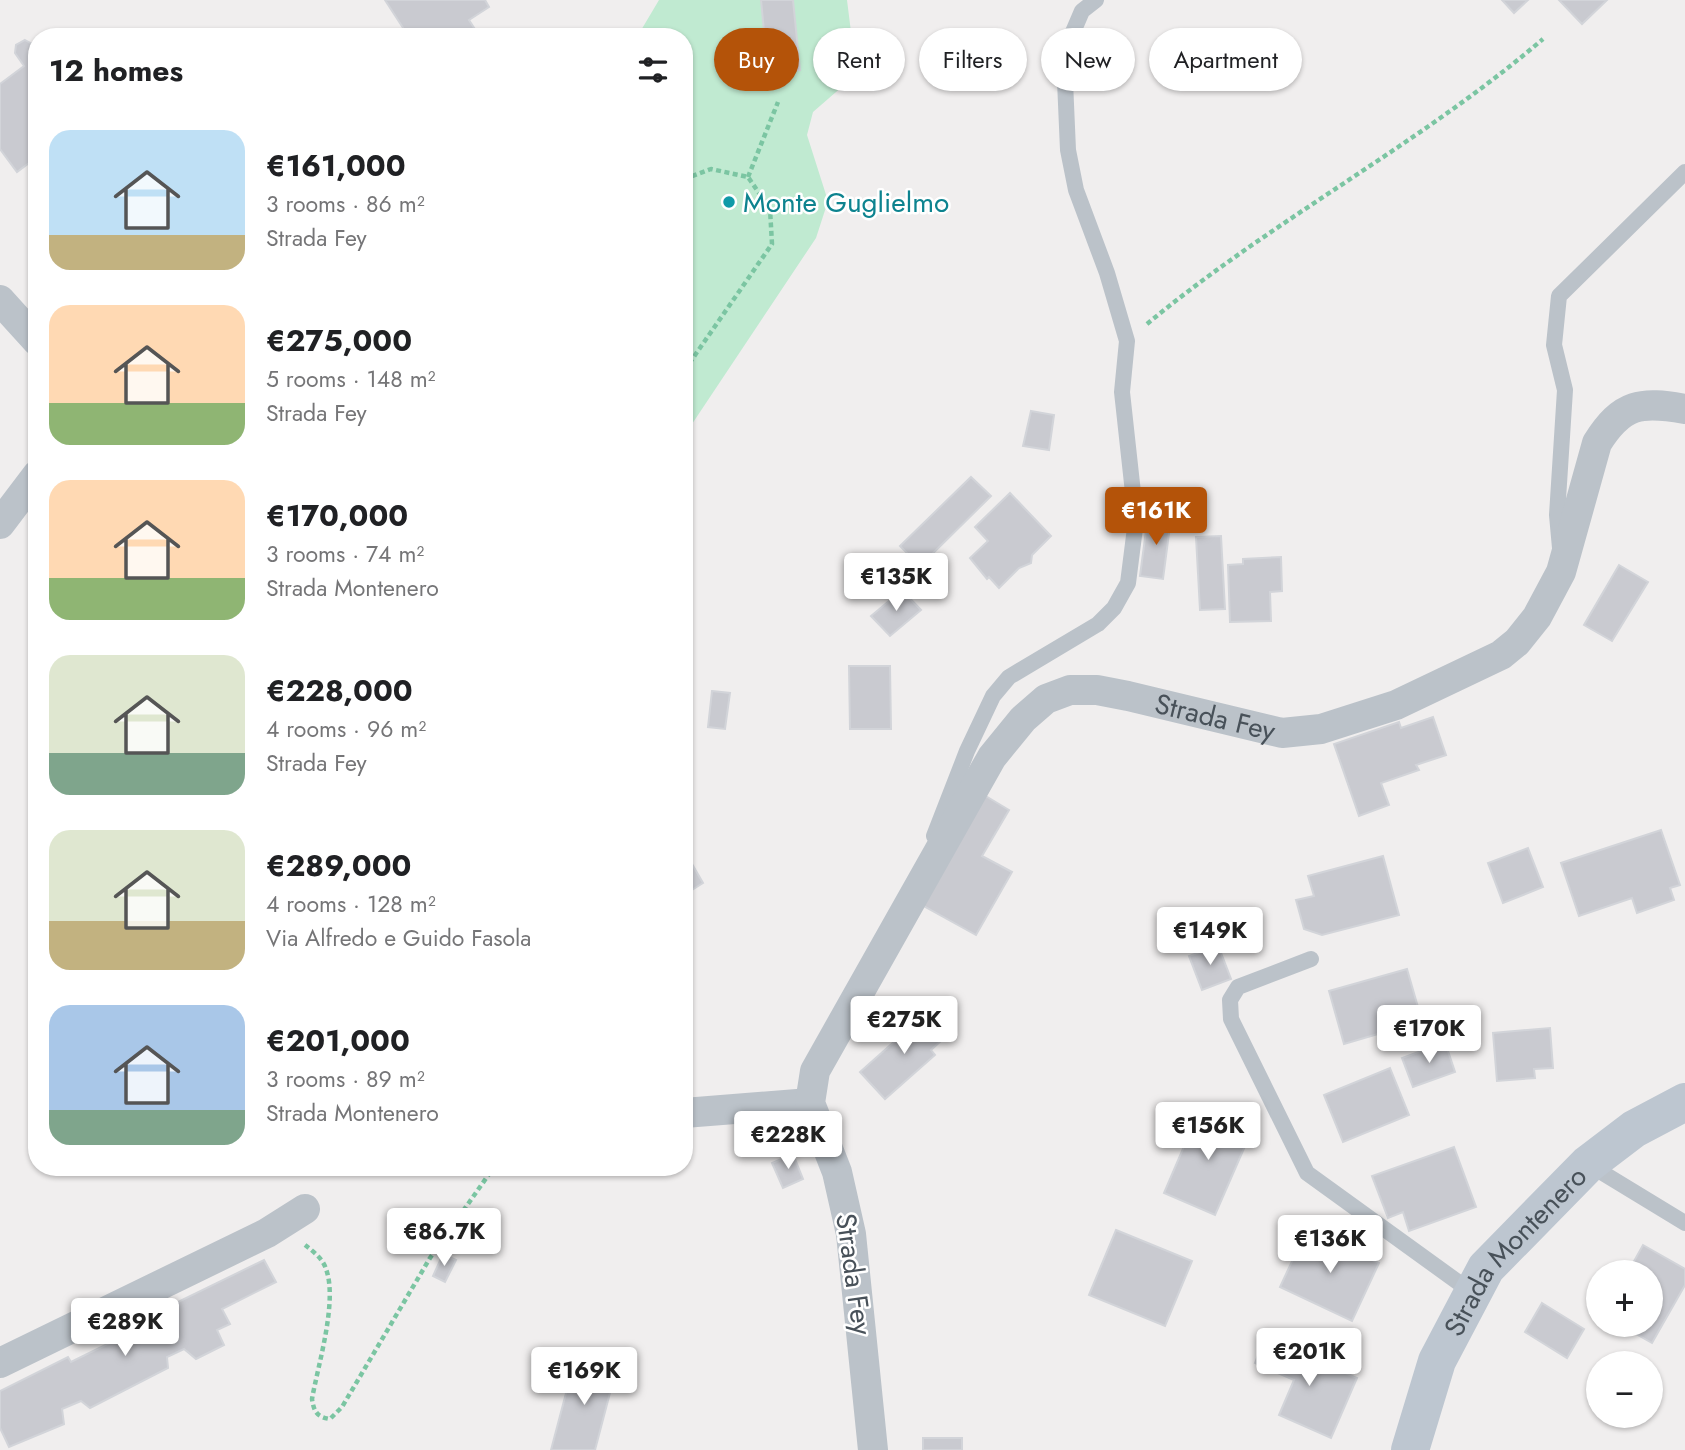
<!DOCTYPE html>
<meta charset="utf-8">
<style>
body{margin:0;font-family:Jost,sans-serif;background:#f6f6f6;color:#202124;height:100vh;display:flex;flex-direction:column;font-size:26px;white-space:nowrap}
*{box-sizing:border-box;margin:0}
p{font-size:23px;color:#757577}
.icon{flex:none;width:38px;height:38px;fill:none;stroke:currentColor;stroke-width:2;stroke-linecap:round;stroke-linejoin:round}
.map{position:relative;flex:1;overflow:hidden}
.side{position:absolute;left:28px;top:28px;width:665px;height:1148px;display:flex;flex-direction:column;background:#fff;border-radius:28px;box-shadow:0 2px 5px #0004}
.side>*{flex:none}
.banner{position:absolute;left:714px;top:28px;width:665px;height:63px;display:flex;gap:14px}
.tools{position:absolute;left:1586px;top:1260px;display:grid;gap:14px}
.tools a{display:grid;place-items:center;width:77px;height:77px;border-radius:50%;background:#fff;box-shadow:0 2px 5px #0004;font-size:35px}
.price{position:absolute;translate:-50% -60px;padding:0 16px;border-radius:7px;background:#fff;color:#222;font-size:23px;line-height:46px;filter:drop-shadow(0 2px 4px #0008)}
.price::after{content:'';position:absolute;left:50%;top:42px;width:21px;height:16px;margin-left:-10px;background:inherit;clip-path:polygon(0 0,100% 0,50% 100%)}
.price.on{background:#b45309;color:#fff}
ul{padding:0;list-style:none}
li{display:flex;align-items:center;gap:21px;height:175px;padding:0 21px}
li span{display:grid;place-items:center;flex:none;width:196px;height:140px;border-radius:21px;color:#555}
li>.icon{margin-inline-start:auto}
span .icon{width:84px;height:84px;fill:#fffc;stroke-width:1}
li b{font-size:30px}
h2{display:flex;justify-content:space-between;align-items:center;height:84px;padding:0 21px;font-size:30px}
.chip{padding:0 24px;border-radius:32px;background:#fff;box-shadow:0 2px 5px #0004;font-size:24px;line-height:63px}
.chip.on{background:#b45309;color:#fff}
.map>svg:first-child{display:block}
.green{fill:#c0ead1}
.building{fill:#c9cad0;stroke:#d2d4d9;stroke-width:2}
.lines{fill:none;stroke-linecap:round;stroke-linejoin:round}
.path{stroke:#7bc5a2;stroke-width:4.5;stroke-dasharray:5 3.5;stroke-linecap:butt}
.lane{stroke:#bbc2c9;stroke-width:16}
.street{stroke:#bbc2c9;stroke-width:30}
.secondary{stroke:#bdc6d0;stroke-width:38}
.culture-dot{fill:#0f9aa8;stroke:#fff;stroke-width:2.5}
.labels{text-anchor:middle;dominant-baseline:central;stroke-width:5;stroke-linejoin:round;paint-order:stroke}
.culture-label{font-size:28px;fill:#0d838f;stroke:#fff;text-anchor:start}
.street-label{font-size:28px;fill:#485159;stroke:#fff}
</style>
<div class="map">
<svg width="1685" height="1450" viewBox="0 0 1685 1450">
<rect width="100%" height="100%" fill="#f0eeee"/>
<!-- green -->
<path class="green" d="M659,0H847L852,40L851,79L813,112L807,135L828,201L816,238L684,436V37H637Z"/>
<!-- building -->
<g class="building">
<path d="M385,0H485L489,7L469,20L480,37H409Z"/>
<path d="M761,0H793L800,70L768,73Z"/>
<path d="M1502,0H1528L1514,13Z"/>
<path d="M1559,0H1607L1582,24Z"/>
<path d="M25,40L34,45L37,54V157L17,172L0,149V84L24,66L15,53L16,45Z"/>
<path d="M1031,411L1054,415L1049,450L1023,446Z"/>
<path d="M971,477L991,496L920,566L900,546Z"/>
<path d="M1010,493L1051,536L1032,555L1031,563L1019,568L999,588L989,577L987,579L970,558L988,541L975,527Z"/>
<path d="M1148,515L1171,518L1163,579L1140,576Z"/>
<path d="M1221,536L1225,609L1200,610L1196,537Z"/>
<path d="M1281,557L1282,591L1270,592L1271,621L1230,622L1228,565L1243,564V559Z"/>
<path d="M1619,565L1648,582L1612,641L1584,625Z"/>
<path d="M902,590L921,610L890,636L871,616Z"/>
<path d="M849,666H890L891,729H850Z"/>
<path d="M712,691L730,693L725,729L708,727Z"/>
<path d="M1433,717L1446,755L1416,765L1419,770L1381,783L1389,805L1359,816L1334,744L1399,722L1401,728Z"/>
<path d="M684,770L691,783L684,806Z"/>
<path d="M984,795L1009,810L982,856L1012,872L976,935L922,905Z"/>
<path d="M1661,830L1680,885L1670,888L1674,900L1637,913L1632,898L1579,916L1561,863Z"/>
<path d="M1528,848L1543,887L1503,903L1488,863Z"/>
<path d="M684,850L703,883L684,895Z"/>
<path d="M1383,856L1399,915L1322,935L1304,929L1296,900L1314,896L1308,876Z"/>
<path d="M1218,945L1231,979L1202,990L1189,956Z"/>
<path d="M1407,969L1422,1021L1344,1044L1329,991Z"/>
<path d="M923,1016L933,1017L944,1030L943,1039L931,1050L935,1055L885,1099L860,1072Z"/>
<path d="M1550,1028L1553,1068L1534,1069L1535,1078L1497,1081L1493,1033Z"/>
<path d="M1445,1042L1455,1072L1413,1087L1402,1058Z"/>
<path d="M1390,1068L1409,1115L1343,1142L1324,1095Z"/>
<path d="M1200,1109L1252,1130L1215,1215L1164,1193Z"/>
<path d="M1454,1147L1476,1207L1409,1231L1403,1212L1388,1218L1372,1176Z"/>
<path d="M793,1154L803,1179L783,1188L772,1163Z"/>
<path d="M1307,1229L1379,1263L1352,1321L1280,1287Z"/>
<path d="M1116,1230L1192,1261L1165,1326L1089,1295Z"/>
<path d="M1643,1245L1685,1269V1285L1652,1343L1620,1325H1650V1272H1628Z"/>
<path d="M443,1254L456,1260L445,1282L433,1276Z"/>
<path d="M264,1260L276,1282L222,1309L230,1324L217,1330L224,1345L196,1359L184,1349L167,1357L168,1368L90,1408L81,1401L62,1409L64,1424L9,1447L0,1428V1391L68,1357L71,1362L140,1328L137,1322Z"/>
<path d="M1542,1303L1584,1329L1567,1358L1525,1332Z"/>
<path d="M1265,1338L1357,1378L1331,1438L1279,1415L1294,1380L1255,1363Z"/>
<path d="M575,1359L616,1370L595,1450H551Z"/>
<rect x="923" y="1438" width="39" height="12"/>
</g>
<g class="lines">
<!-- path -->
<g class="path">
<path d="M748,177L778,102"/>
<path d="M684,179L711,169L748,177L770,209L772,244L684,371"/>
<path d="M1147,324C1272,220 1419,145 1543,39"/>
<path d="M305,1245C313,1251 323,1259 326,1269C338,1301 318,1365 312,1399C314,1412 317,1417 330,1419L342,1407L430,1258L494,1167"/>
</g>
<!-- lane -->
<g class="lane">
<path d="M1560,548L1557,515L1565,390L1554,345L1559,296L1685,172"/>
<path d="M934,836L967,751L993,696L1009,677L1098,624L1114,608L1128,583L1136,520L1122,392L1127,341L1107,273L1076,190L1068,150L1065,81L1070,39L1082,11L1096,0"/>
<path d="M1311,959L1238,987L1230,1000L1231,1019L1307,1173L1473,1293"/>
<path d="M1588,1164L1685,1223"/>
</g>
<!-- street -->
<g class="street">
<path d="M0,300L37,341"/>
<path d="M0,524L37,475"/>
<path d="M684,1113L810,1103"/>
<path d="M0,1363L267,1233L305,1209"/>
<path id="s1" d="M873,1450L851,1234L837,1172L810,1103L815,1071L992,757L1023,719L1046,699L1070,690H1097L1128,696L1282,733L1321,729L1396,705L1501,655L1517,642L1537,617L1561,572L1597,443C1622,403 1641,401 1685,409"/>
</g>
<!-- secondary -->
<path class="secondary" id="s2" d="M1410,1450L1437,1361L1486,1268L1588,1164L1634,1129L1685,1102"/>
</g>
<!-- markers -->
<circle class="culture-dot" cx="729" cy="202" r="7"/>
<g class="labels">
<!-- culture labels -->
<g class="culture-label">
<text x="743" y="202">Monte Guglielmo</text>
</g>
<!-- street labels -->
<g class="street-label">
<text stroke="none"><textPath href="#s1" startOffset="1001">Strada Fey</textPath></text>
<text stroke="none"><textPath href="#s2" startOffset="229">Strada Montenero</textPath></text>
<text transform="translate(854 1274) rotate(82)">Strada Fey</text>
</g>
</g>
</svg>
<div class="tools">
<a>+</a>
<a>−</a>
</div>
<b class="price on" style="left:1156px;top:547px">€161K</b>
<b class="price" style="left:896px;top:613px">€135K</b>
<b class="price" style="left:1210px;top:967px">€149K</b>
<b class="price" style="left:904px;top:1056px">€275K</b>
<b class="price" style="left:1429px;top:1065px">€170K</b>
<b class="price" style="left:1208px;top:1162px">€156K</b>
<b class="price" style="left:788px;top:1171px">€228K</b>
<b class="price" style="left:444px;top:1268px">€86.7K</b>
<b class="price" style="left:1330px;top:1275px">€136K</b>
<b class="price" style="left:125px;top:1358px">€289K</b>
<b class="price" style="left:1309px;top:1388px">€201K</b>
<b class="price" style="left:584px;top:1407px">€169K</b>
<div class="banner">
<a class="chip on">Buy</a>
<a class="chip">Rent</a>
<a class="chip">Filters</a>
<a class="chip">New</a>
<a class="chip">Apartment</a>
</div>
<section class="side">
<h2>12 homes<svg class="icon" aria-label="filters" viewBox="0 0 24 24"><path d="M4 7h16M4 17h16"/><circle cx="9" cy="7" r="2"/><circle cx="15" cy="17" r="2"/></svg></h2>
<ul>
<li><span style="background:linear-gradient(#bfe0f5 75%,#c2b280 0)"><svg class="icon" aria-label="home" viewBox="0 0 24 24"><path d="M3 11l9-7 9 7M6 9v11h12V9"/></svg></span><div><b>€161,000</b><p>3 rooms · 86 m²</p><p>Strada Fey</p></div></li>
<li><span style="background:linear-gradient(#ffd9b3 70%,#8fb573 0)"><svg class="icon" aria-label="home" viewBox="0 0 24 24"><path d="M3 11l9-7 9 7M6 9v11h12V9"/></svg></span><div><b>€275,000</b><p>5 rooms · 148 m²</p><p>Strada Fey</p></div></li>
<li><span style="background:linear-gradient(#ffd9b3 70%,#8fb573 0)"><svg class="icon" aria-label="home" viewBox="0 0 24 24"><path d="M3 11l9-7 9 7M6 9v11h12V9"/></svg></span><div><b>€170,000</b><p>3 rooms · 74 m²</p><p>Strada Montenero</p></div></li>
<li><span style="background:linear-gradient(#dfe7d0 70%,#7fa58c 0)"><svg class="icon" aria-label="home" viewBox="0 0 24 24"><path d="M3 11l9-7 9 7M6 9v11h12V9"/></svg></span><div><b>€228,000</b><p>4 rooms · 96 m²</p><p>Strada Fey</p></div></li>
<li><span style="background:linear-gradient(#dfe7d0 65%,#c2b280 0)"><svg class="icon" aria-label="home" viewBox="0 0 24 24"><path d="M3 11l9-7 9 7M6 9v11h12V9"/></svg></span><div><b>€289,000</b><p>4 rooms · 128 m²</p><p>Via Alfredo e Guido Fasola</p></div></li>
<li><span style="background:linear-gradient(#a9c7e8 75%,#7fa58c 0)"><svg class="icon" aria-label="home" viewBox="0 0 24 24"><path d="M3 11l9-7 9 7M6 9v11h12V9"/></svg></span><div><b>€201,000</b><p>3 rooms · 89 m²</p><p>Strada Montenero</p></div></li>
</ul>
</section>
</div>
